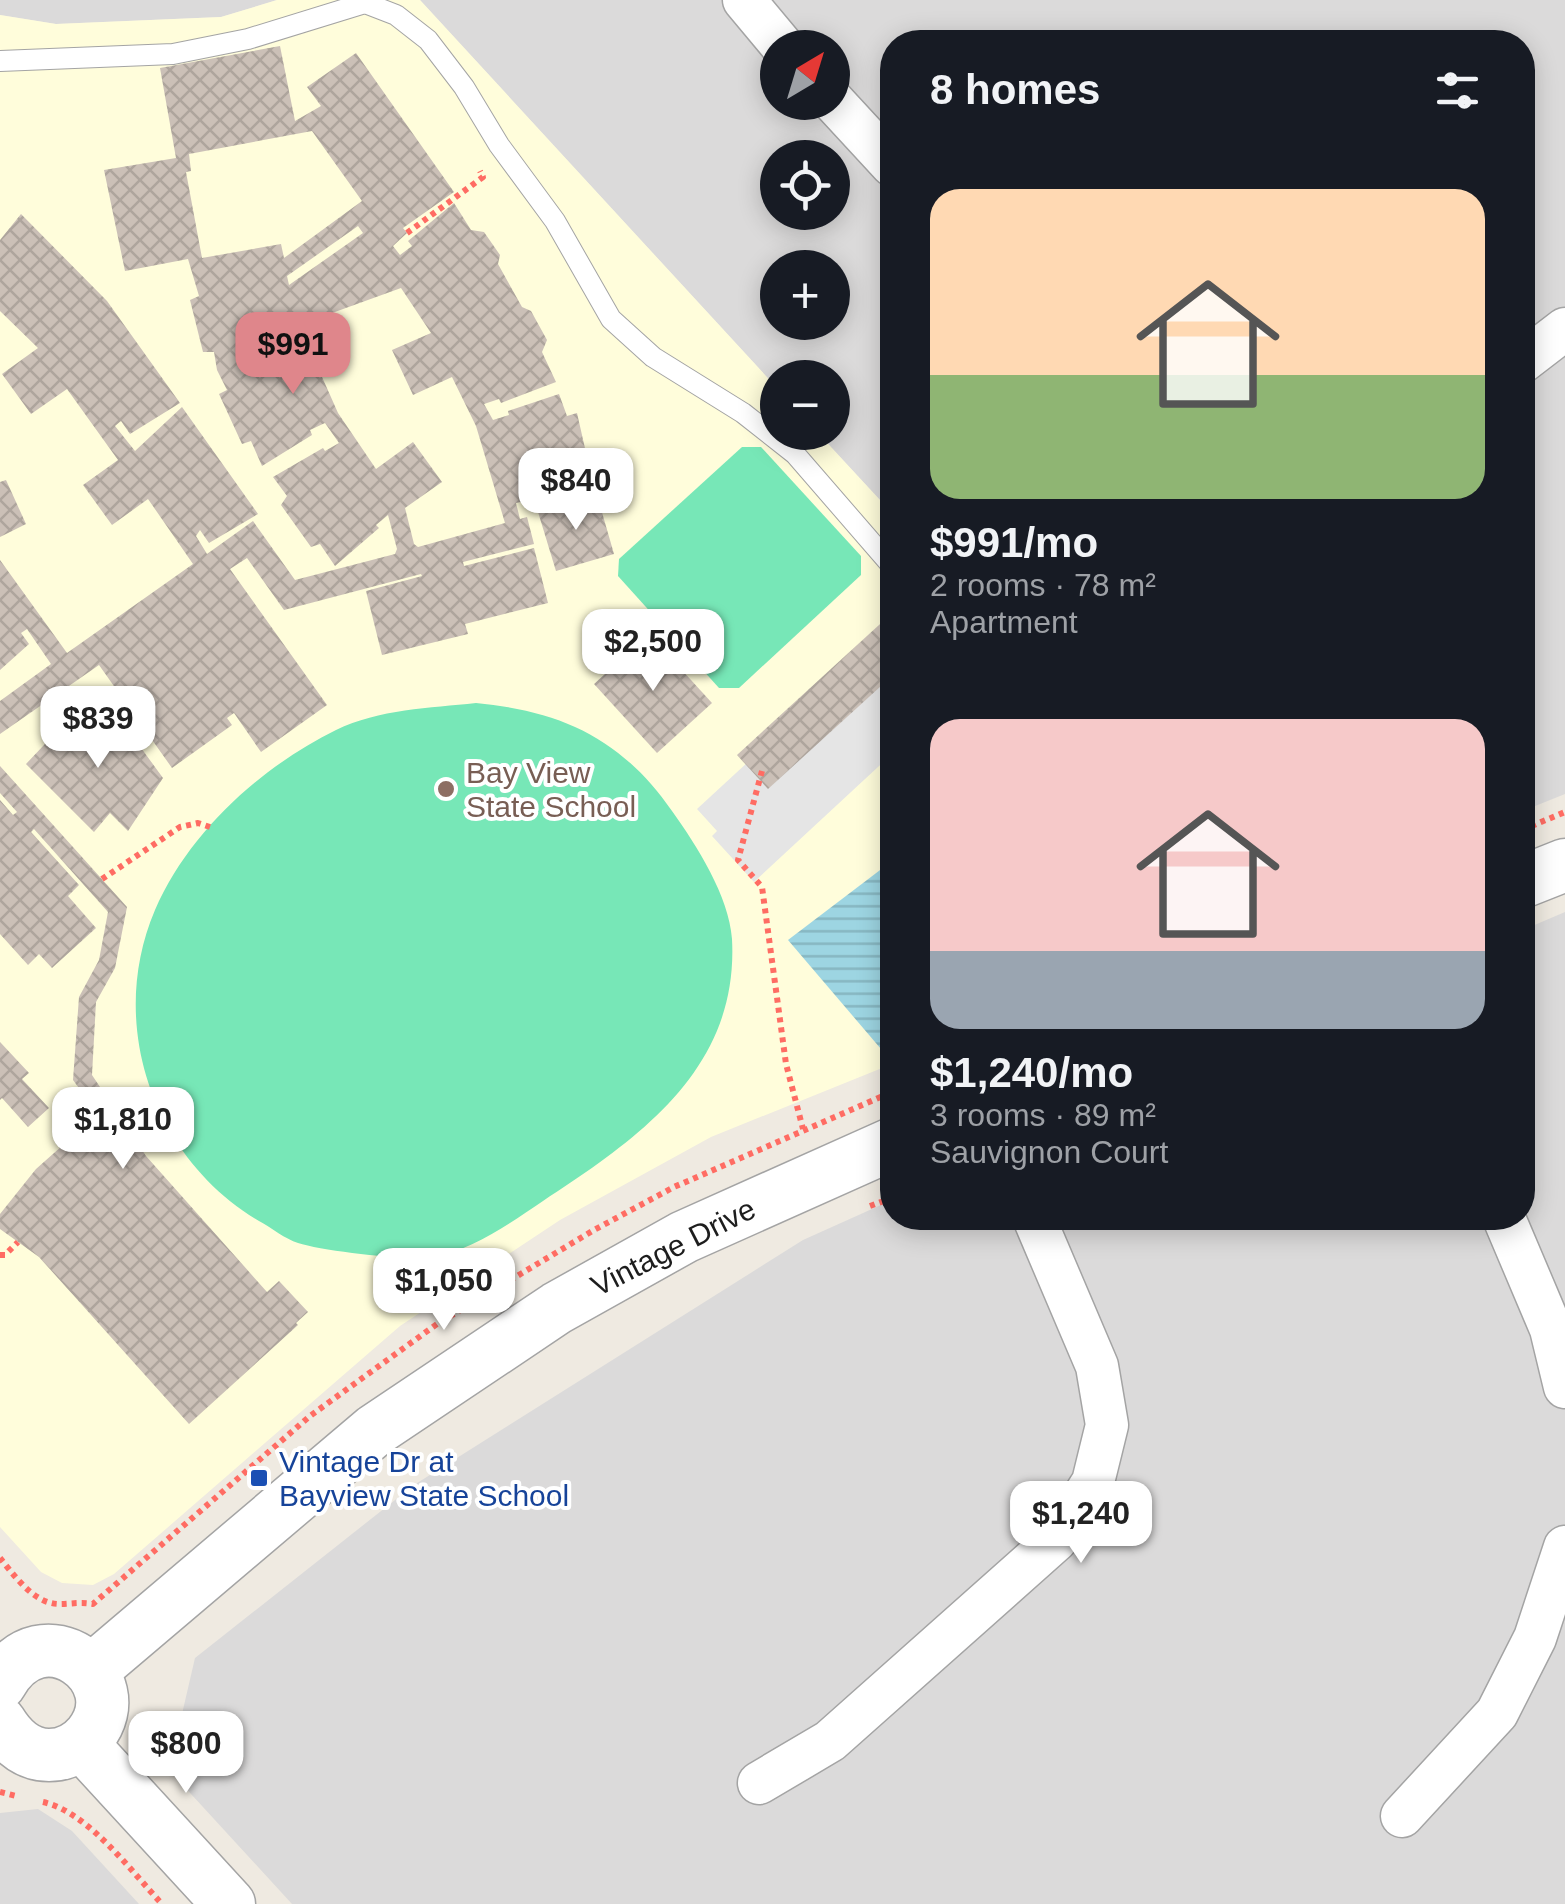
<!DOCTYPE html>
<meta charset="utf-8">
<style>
body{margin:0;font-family:Arial,sans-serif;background:#20242c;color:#f1f3f6;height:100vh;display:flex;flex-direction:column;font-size:38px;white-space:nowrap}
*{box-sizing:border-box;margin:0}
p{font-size:32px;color:#9ea1a6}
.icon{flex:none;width:55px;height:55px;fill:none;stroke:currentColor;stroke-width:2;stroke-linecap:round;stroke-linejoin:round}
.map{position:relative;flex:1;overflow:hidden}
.side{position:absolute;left:880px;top:30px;width:655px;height:1200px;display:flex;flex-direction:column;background:#171b24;border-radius:40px;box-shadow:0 5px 25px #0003}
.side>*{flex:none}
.needle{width:65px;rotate:38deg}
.controls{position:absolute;left:760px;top:30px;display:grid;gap:20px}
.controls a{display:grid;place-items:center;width:90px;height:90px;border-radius:50%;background:#171b24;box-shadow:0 5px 25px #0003;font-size:50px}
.price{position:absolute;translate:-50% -85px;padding:0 22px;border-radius:20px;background:#fff;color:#222;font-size:32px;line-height:65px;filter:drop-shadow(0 2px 5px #0008)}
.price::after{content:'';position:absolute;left:50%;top:60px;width:30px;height:22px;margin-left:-15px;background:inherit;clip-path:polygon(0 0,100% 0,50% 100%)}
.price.current{background:#df868b;color:#111}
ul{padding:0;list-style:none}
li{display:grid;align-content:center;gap:20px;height:530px;padding:0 50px}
li span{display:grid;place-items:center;height:310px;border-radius:30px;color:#555}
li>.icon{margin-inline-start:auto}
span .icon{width:180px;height:180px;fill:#fffc;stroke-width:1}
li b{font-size:42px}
h2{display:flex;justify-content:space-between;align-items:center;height:120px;padding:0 50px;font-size:42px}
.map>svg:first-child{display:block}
.residential{fill:#dbdada;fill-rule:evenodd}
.education{fill:#fffddb}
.pitch{fill:#77e7b7}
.parking{fill:#e5e5e5}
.water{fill:url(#water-rules)}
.building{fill:url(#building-cross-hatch);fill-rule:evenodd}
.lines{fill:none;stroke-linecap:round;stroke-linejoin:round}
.service-casing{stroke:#a4a4a4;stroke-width:22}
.minor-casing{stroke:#a4a4a4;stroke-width:45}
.tertiary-casing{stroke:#a4a4a4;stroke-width:55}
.path{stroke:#ff6c63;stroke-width:6;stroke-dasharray:5 5;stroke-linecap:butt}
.service{stroke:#fff;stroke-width:20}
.minor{stroke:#fff;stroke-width:42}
.tertiary{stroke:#fff;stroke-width:52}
.education-dot{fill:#8d6e63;stroke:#fff;stroke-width:4}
.transit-dot{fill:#1a4fb4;stroke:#fff;stroke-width:4}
.labels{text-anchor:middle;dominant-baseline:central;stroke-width:8;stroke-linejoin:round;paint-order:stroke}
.education-label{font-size:30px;fill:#785e54;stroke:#fff;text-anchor:start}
.street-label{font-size:30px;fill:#1d1d1d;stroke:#fff}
.transit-label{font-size:30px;fill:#164399;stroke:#fff;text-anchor:start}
</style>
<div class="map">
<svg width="1565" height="1904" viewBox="0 0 1565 1904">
<defs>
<pattern id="water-rules" width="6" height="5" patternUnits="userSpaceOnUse" patternTransform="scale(2.5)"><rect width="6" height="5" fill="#9dd5e2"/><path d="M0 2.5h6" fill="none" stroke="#87b6c1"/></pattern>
<pattern id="building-cross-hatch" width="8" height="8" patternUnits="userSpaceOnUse" patternTransform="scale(2.5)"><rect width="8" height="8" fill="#cbc0b7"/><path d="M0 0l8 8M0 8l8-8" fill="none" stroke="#aea59d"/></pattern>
</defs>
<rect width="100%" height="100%" fill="#efeae1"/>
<!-- residential -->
<g class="residential">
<path d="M0,0H277L221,17L56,24L0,15Z"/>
<path d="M420,0H1565V794L1523,811L1522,42H892V513L818,433L832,432V378H778L777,388ZM778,48H832V102H778ZM778,158H832V212H778ZM778,268H832V322H778Z"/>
<path d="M1565,912V1904H292L169,1770L195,1658L414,1485L803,1240L892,1200V1218H1522L1523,930Z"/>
<path d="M38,1809L72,1831L139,1904H0V1813Z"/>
</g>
<!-- education -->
<path class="education" d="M277,0H420L777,388L778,432L818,433L892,513V1064L711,1137L560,1220L400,1326L114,1574L93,1585L62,1583L41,1572L0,1527V15L56,24L221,17Z"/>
<!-- pitch -->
<g class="pitch">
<path d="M742,447H761L861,556V575L739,688H719L618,576L619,559Z"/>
<path d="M476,703C562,711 622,739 672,811C697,846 729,896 732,939C739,1069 639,1138 543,1201C510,1223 472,1251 432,1257C407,1261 323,1251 298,1243C285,1239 272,1228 259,1221C154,1159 106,1025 155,910C189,832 261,767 336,730C379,709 430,708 476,703Z"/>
</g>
<!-- parking -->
<path class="parking" d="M891,630L892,754L754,882L712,836L717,831L697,809Z"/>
<!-- water -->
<path class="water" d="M892,861V1044L881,1049L788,940Z"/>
<!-- building -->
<g class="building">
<path d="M280,46L295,121L321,106L307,87L356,53L454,192L403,228L407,233L393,246L400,255L412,246L408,241L454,203L471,230L484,232L500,255L498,264L522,307L531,311L547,340L542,352L556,382L501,403L499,399L484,404L493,420L509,415L508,411L559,394L567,416L577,413L589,466L583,467L588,494L532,504L531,500L516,503L520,519L527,517L534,544L463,562L464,566L534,548L548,603L465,624L468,634L382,655L366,591L422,576L421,574L284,610L247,558L230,569L327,705L261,752L234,713L227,718L232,725L172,768L99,665L0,734V701L51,664L27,629L21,633L29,644L0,670V560L67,653L193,564L148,499L112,525L83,485L118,460L67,389L31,414L2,374L38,348L0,311V240L21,214L107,301L180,403L130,434L121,421L115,426L135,451L182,407L258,514L209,543L200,530L196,536L207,554L253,521L295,580L395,554L397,549L388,515L376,525L379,528L335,566L320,544L311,547L281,505L287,496L273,477L323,448L325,451L339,443L325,423L310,430L312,435L262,466L251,441L242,444L219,394L227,390L217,370L214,352H203L190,300L199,296L188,259L125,271L104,170L176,158L160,68ZM312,131L362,201L284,258L281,244L202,258L186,172L191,171L189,154ZM358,226L363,233L289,285L287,276ZM401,288L431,333L392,350L413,395L452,377L476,426L505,523L418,547L414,544L405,508L442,482L413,442L376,469L338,413L299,325Z"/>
<path d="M6,480L26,524L0,537V482Z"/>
<path d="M597,495L614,554L556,571L538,512Z"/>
<path d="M891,614L892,676L768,789L737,755Z"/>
<path d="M649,634L712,703L657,753L594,684Z"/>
<path d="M109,704L163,778L128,831L110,813L94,832L26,764L61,727L70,736Z"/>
<path d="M0,766L127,907L115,968L96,1002L92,1075L146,1156L267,1292L279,1281L308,1312L296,1323L298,1325L189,1424L39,1257L0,1229V1214L36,1169L98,1114L73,1080L79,997L99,960L108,912L34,829L31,832L79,885L68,896L96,928L52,968L39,954L28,965L0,934V800L13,815L17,812L0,793Z"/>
<path d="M0,1042L29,1073L22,1079L49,1108L28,1127L2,1098L0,1100Z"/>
</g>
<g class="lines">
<!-- service casing -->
<g class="service-casing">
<path id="service" d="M0,61L173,54L248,39L365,3L396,15L428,40L464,87L499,145L555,221L611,319L653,357L743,413L795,454L892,566"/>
</g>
<!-- minor casing -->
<g class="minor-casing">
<g id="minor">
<path d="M744,0L784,48"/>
<path d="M832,100L892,165"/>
<path d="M1522,362L1565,329"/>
<path d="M1504,1218L1551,1329L1565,1387"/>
<path d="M759,1783L830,1741L1056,1540L1093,1482L1107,1425L1097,1366L1034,1218"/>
<path d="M1402,1816L1497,1713L1535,1638L1565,1547"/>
</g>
</g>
<!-- tertiary casing -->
<g class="tertiary-casing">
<g id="tertiary">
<path d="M1522,882L1565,865"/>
<path d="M91,1671L375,1430L557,1308L684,1237L892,1144"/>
<path d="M0,1684C41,1608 136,1678 90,1735C80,1747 66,1755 49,1755C26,1755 11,1740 0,1722"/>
<path d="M82,1744L229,1904"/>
</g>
</g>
<!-- path -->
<g class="path">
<path d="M407,233L483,177L480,171"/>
<path d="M762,771L738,860L762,887L786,1064L803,1129"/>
<path d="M1522,830L1565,812"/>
<path d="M102,879L180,827L198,823L210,827"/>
<path d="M870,1206L892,1198"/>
<path d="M0,1255H5L18,1242"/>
<path d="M0,1558C13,1574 30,1598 51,1603C63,1606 77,1601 93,1604L310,1416L437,1324L594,1230L674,1187L892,1092"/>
<path d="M0,1792L16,1796"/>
<path d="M43,1802C88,1812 131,1871 162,1904"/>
</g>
<!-- service -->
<use href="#service" class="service"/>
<!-- minor -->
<use href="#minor" class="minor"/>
<!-- tertiary -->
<use href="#tertiary" class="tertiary"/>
</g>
<!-- markers -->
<circle class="education-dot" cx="446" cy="789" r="10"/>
<rect class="transit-dot" x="249" y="1468" width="20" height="20" rx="5"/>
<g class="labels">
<!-- education labels -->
<g class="education-label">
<text x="466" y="772">Bay View<tspan x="466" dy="34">State School</tspan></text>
</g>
<!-- street labels -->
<g class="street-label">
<text transform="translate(673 1247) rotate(-27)">Vintage Drive</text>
</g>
<!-- transit labels -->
<g class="transit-label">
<text x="279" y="1461">Vintage Dr at<tspan x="279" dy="34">Bayview State School</tspan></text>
</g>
</g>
</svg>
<div class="controls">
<a><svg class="needle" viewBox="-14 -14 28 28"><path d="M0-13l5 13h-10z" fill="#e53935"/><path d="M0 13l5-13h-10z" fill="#9ea1a6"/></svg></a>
<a><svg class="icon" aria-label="locate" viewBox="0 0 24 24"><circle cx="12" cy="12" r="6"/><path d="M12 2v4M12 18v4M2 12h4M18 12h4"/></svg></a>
<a>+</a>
<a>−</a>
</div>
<b class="price current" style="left:293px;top:397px">$991</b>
<b class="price" style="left:576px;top:533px">$840</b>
<b class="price" style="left:653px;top:694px">$2,500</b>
<b class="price" style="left:98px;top:771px">$839</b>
<b class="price" style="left:123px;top:1172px">$1,810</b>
<b class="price" style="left:444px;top:1333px">$1,050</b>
<b class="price" style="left:1081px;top:1566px">$1,240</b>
<b class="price" style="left:186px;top:1796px">$800</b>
<section class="side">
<h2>8 homes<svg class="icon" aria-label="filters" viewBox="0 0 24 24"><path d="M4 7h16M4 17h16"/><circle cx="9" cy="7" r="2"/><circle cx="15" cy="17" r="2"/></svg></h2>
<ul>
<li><span style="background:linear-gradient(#ffd9b3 60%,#8fb573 0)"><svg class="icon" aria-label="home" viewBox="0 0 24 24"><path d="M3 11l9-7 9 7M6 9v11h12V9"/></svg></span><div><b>$991/mo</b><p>2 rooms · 78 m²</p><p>Apartment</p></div></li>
<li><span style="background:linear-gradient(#f6c9c9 75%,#9aa5b1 0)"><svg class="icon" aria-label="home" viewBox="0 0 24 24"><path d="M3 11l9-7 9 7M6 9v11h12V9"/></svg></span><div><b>$1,240/mo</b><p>3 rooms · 89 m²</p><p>Sauvignon Court</p></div></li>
</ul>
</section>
</div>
